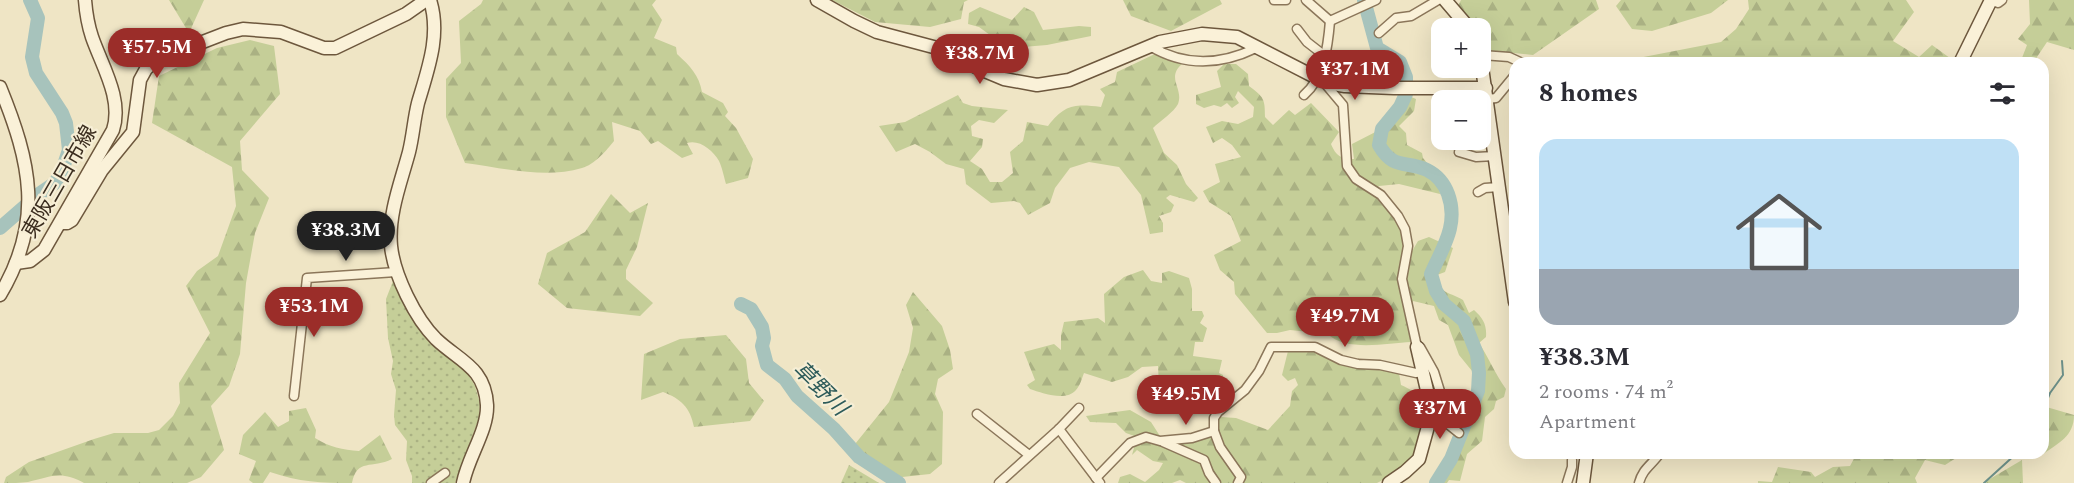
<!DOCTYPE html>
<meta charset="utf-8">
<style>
body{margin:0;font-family:Spectral,"Noto Sans JP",serif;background:#f2f2f3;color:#2b2b33;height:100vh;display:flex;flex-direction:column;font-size:22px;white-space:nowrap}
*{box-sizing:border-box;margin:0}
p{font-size:20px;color:#7c7c81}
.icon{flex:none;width:33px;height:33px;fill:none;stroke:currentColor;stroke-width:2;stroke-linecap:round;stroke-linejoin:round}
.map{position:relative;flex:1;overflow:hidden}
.sheet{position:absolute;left:1509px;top:57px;width:540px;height:402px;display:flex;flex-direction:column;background:#fff;border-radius:18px;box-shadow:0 6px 24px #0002}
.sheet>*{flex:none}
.buttons{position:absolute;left:1431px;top:18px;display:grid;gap:12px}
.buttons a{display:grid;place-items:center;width:60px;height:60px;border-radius:12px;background:#fff;box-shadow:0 6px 24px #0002;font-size:30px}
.price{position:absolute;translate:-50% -51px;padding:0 14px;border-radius:21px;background:#9b2d29;color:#fff;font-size:20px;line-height:39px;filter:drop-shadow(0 2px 3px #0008)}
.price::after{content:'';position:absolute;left:50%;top:36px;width:18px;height:14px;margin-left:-9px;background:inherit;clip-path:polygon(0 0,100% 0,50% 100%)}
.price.on{background:#222;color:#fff}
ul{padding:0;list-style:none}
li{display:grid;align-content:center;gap:12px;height:318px;padding:0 30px}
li+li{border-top:2px solid #e1e1e2}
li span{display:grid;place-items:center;height:186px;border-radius:18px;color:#555}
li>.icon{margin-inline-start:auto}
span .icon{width:108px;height:108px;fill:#fffc;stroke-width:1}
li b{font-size:26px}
h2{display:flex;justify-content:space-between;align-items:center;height:72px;padding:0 30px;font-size:26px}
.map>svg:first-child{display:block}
.forest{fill:url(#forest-firs)}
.park{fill:url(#park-dots)}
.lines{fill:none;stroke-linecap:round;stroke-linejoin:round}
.stream{stroke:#6d918a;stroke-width:2}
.river{stroke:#a7c3bc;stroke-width:14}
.street-casing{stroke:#8b765a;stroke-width:11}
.secondary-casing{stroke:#6d573d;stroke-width:15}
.street{stroke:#faf1d8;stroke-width:8}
.secondary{stroke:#faf1d8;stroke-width:12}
.labels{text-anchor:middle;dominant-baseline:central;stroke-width:4.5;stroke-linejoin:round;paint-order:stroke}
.street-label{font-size:21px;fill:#3b2d1f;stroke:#f6eed5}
.water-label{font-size:22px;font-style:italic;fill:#2d5b5a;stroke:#f6eed5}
</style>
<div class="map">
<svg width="2074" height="483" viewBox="0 0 2074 483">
<defs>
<pattern id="forest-firs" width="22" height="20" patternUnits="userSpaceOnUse" patternTransform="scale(1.5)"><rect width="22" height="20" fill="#c5ce98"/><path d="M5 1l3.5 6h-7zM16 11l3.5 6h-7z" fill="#aab183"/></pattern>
<pattern id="park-dots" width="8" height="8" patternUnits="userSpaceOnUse" patternTransform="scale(1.5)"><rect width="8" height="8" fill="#c5ce98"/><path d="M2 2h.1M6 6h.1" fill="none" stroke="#aab183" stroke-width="1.8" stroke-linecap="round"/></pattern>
</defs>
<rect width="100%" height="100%" fill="#efe5c5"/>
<!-- forest -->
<g class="forest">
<path d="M169,0H204L189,33Z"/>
<path d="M483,0H656L652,5L662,20L654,38L676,47L677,54C690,66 699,75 702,92L723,103L728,112L725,116L736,128L753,159L748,178L726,184C724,177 722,167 719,161C713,150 699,139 687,143L693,154L682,158L658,141L651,144L640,131L612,122L614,141C607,150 594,165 582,168C545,179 503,168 465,163L446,117V79L461,63L459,21L481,4Z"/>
<path d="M832,0H968L964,2L961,19L930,27L875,22Z"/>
<path d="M1123,0H1220L1222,4L1171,31L1131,16Z"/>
<path d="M1461,0H1596L1599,9L1533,55L1483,50L1481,45L1480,28H1471L1458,6Z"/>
<path d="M1621,0H1728L1711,13L1652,31L1632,29L1616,6Z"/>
<path d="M1748,0H1906L1914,12L1893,41L1919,57L1932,45L1954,61L1952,63H1623L1628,60L1721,42L1736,29L1749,9Z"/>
<path d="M2029,0H2074V50L2047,42L2033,63H2020L2027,45L2018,39L2030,24Z"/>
<path d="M980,7L1012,20L1024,7L1034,12L1043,30L1079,26L1091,27V36L1047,45L1023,47L1018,57L1003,53L1001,43L979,27L968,24L969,13Z"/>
<path d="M250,40L274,46L280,94L240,141L242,170L269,198L255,233L246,283L240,354L229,386L211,406L224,450L201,477L187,483H84C61,470 50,477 28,482C21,483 11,483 4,483L6,477L29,462L94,439L114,433H148L159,430L173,416L180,403L179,383L210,333L186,286L197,271L218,256L236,206L232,167L152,123L159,76L217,48Z"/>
<path d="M1157,53L1183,63C1165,78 1184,88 1178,104C1174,112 1160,121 1153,128L1164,153L1177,165L1186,184L1198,198L1194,202L1170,195L1166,198L1174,205L1171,212L1159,216L1163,223V232L1150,234L1141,195L1119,167L1089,162L1070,168L1055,188L1050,203L1028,215L1020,203L1014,201L991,203L966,184L964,169L946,164L930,152L915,144L896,152L879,126L905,122L958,95L963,103L972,106L1008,110L994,123L979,120L971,126L972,136L983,139L982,147L970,161L982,169L990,182H1002L1013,173L1010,152L1023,141L1027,122L1048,126C1065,104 1075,104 1101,107L1105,95L1100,89L1115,82L1117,72Z"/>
<path d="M1224,64H1236L1248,74L1249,86C1264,97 1265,99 1265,117L1273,125L1289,110L1295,115L1311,103L1339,132L1331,144C1336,156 1341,159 1354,159L1352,144L1391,124L1409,96L1416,99L1414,111L1399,126L1406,133L1407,145L1422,153L1423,158L1427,163H1414L1415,173L1428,175L1438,181L1440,194L1399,184L1379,186L1372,194C1382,201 1392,211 1398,222C1403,233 1404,243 1411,253L1418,241L1429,237L1453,248L1445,272L1437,275C1434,292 1452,293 1463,300L1469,313L1474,310C1483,318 1487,325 1486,337L1479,343C1489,358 1495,374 1506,389L1504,397L1496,401L1494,409L1485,417L1482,441L1467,454L1460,481L1449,480L1447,483H1429L1436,476L1451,450L1464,418L1479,403L1481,382L1459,355L1448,325L1439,320L1434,306L1413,301L1408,324L1411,342C1388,343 1345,352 1328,334L1290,330L1277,333H1267L1235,294L1234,282L1220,270L1214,255L1241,241L1231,216L1209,202L1203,191L1220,182L1215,164L1241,157L1232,145L1222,138L1213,143L1206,127L1222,121L1238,124L1253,117L1254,107L1238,91L1235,97L1239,103L1232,108L1227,103L1221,107L1214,105L1204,108L1196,104V95L1221,87L1217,71Z"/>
<path d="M611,194L630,213L648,203L637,247L626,270V279L653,303L640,316L567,308L538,284L547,253L585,232Z"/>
<path d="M1143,270L1151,281L1162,283V273L1169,271L1189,278L1192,289V311H1202L1204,316L1200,323L1207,328L1203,342H1195L1193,356L1222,360L1219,373L1223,375C1222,409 1199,409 1171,411L1168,391L1159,386L1158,366L1142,367L1128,377L1112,382L1084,373C1082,378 1080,386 1076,390C1066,402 1042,393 1030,389L1027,385L1035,380L1024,352L1054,344L1061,350V335L1064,322L1098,318L1105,323L1104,294L1124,277Z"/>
<path d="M913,292L942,326L950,350L953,369L938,379L935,394L943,412L942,464L930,474L893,478L874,470L851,449L889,402L909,352L913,328L906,305Z"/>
<path d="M726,335L746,359L749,383L764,401L750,421L694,427C690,407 681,399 663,392L641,400L644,354L680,339Z"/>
<path d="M1315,349C1322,353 1329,360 1336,362C1356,370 1379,367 1399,373L1401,385C1432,399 1430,408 1421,437C1419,444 1418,454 1413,460C1404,471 1390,476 1377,483H1186L1180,480L1172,483H1118L1120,477L1130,474L1145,482L1159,470L1163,463L1153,461L1137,450L1132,455L1137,437L1126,433L1116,423L1090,422L1086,416L1130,410L1151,422L1165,444L1212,437L1216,431V421L1221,417L1236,418L1268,430L1290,406L1292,391L1298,385L1295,378L1288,381L1282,375L1288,351Z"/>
<path d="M2043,406L2074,415C2074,437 2058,443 2042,455L2037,453H2043Z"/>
<path d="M306,408L316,430L315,438C329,447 343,450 359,451L380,435L392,459C372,469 357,458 352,483C321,483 299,482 270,472L263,483H253L249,480L256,461L239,454L243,435L265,412L278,427L289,421V411Z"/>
<path d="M1857,453H1964L1945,465L1925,460L1915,478L1917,483H1758V481L1772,482L1778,467L1811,472L1815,477L1833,467L1850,466Z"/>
<path d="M2022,460L2023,483H1983Z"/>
</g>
<!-- park -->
<g class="park">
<path d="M393,281L429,339L439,350L465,369L475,386L480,404L479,418L455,483H412V476L406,460L407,441L395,425L394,415L396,390L391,374L393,361L388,338L386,299Z"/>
<path d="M849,465L879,483H841Z"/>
</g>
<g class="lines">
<!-- stream -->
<g class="stream">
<path d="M2043,410L2050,393L2063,375L2062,361"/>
<path d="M1984,483L2017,453"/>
</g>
<!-- river -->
<g class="river">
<path d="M1364,0L1377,48L1400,62L1406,77V94L1400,107L1382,129L1379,145C1394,171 1406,160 1427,170C1437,175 1444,183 1448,194C1459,224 1443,247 1431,274L1436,291L1444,304L1464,321L1477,354L1479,373L1478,391L1451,459L1436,483"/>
<path d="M0,228L39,194L55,183L62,171L69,150L66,123L62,113L36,73L32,57L38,18L30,0"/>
<path d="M741,304L751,309L762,327L764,338L762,346L767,365L785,379L797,396L834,429L859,457L899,483"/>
</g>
<!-- street casing -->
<g class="street-casing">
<g id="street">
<path d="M1274,0H1286"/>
<path d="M1306,0L1330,21"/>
<path d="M1991,1L1998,3L2002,0"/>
<path d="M1330,21L1376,0"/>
<path d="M1297,29L1307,42L1325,56"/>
<path d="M1379,33L1396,18L1411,16L1438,0"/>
<path d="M1150,46C1185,67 1221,65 1256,48"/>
<path d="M1482,55L1509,57L1522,63"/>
<path d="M1322,80L1343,105L1347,166L1356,179L1381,195L1398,216L1405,229L1408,246L1402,279L1417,347H1420L1434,372L1443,401L1444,421L1459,433"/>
<path d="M1304,95C1324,78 1328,46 1330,21"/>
<path d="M1488,99L1496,98L1515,75"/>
<path d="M1459,152L1476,157L1495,156"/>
<path d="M1478,192L1485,188L1499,187"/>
<path d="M294,396L307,278L396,272"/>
<path d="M977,414L1029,455"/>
<path d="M1059,429L1100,483"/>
<path d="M1214,431L1220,447L1241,477L1238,483"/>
<path d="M1163,442L1204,460L1209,473L1216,483"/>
<path d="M1096,478L1130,443L1146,437L1160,441L1192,438L1214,431V418L1218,412L1245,390L1259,371L1271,347H1315L1341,360L1358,364L1380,365L1416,373L1422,372"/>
<path d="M431,483L445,473"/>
<path d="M999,483L1059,429L1079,408"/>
<path d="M1567,483L1572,467V460"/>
<path d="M1639,483C1643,468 1652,465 1660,453"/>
</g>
</g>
<!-- secondary casing -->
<g class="secondary-casing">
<g id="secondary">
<path d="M430,0C441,35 428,69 418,103C414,119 413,136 409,152C401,182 388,214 391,246C394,275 415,318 436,339C459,361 485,367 487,405C488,430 468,457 463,483"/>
<path d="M817,0L854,21L877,32L941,49L980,69L1004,79L1037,85L1069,80L1160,42L1202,34L1237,37L1317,78L1333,84L1345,86L1394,88H1486"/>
<path d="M1445,0L1469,28"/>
<path d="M1480,53L1515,302"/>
<path d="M1960,63L1991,0"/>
<path d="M0,87C31,163 44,221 0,295"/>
<path d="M61,223H67L72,220L102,170L133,132L140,80L146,69L156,60L226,33L243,29L281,32L324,48H335L406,14L426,0"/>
<path d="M16,263L30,261L44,250L113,130C123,99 102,66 92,37C88,25 86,13 85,0"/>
<path d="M1389,483L1405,472L1419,459L1432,412L1417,347"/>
<path d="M1583,483L1587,453"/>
</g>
</g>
<!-- street -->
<use href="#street" class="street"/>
<!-- secondary -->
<use href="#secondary" class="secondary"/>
</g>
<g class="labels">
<!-- street labels -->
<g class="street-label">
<text transform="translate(60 182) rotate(-60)">東阪三日市線</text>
</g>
<!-- water labels -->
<g class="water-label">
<text transform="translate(820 389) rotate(45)">草野川</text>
</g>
</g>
</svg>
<div class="buttons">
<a>+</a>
<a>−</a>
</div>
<b class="price" style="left:157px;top:79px">¥57.5M</b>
<b class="price" style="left:980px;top:85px">¥38.7M</b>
<b class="price" style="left:1355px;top:101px">¥37.1M</b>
<b class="price on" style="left:346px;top:262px">¥38.3M</b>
<b class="price" style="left:314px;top:338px">¥53.1M</b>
<b class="price" style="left:1345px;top:348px">¥49.7M</b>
<b class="price" style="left:1186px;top:426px">¥49.5M</b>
<b class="price" style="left:1440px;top:440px">¥37M</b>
<section class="sheet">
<h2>8 homes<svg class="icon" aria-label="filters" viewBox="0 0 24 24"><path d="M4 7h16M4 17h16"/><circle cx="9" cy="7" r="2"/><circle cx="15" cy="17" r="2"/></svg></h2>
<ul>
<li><span style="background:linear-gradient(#bfe0f5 70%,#9aa5b1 0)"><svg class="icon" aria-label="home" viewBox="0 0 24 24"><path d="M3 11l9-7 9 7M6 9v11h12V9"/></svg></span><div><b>¥38.3M</b><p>2 rooms · 74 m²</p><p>Apartment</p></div></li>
</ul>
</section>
</div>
